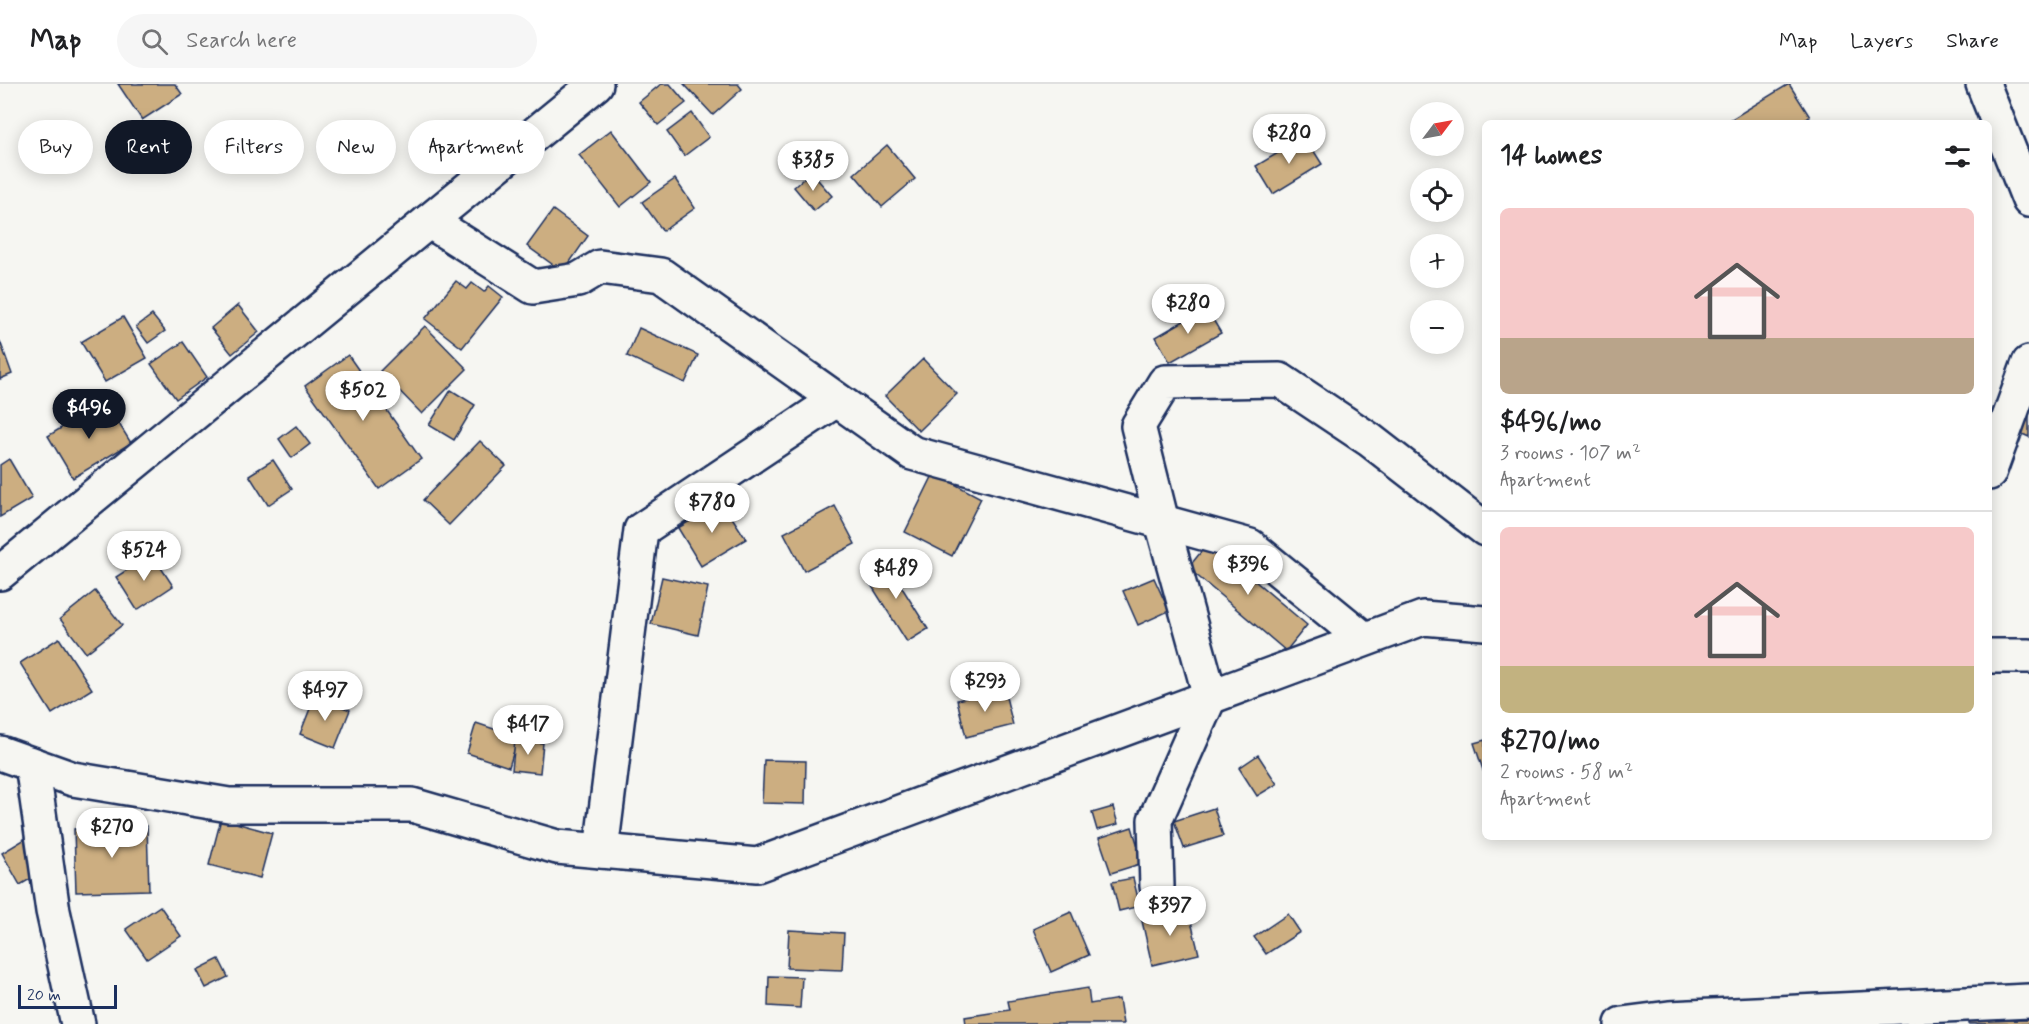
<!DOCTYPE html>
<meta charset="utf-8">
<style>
body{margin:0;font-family:Mynerve,sans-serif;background:#f6f6f6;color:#202124;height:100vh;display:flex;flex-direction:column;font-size:22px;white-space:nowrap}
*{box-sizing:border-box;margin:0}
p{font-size:20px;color:#757577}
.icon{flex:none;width:33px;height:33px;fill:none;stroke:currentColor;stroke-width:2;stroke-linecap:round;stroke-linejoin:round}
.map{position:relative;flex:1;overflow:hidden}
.sheet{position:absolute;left:1482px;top:36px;width:510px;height:720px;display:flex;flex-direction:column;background:#fff;border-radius:9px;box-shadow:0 3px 15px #0003}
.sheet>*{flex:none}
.top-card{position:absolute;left:18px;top:36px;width:570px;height:54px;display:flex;gap:12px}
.needle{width:39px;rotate:58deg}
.buttons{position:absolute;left:1410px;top:18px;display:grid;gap:12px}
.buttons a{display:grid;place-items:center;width:54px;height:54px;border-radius:50%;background:#fff;box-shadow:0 3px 15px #0003;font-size:30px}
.scale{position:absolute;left:18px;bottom:15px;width:99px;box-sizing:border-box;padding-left:6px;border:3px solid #1b2f5e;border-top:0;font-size:16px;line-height:21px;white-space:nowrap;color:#1b2f5e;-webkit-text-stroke:4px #f6f6f2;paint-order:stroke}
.price{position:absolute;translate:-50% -51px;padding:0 14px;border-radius:21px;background:#fff;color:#222;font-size:20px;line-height:39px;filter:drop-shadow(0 2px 3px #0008)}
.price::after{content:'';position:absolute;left:50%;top:36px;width:18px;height:14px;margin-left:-9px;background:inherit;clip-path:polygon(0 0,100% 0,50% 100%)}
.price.on{background:#111827;color:#fff}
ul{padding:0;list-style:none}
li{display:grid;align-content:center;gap:12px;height:318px;padding:0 18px}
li+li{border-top:2px solid #e0e0e0}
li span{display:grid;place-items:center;height:186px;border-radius:9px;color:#555}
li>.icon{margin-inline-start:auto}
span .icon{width:108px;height:108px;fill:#fffc;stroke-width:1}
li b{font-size:26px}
h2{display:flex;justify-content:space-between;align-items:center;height:72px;padding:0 18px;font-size:26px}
.pill{padding:0 21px;border-radius:27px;background:#fff;box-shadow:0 3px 15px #0003;font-size:21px;line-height:54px}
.pill.on{background:#111827;color:#fff}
header{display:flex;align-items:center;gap:36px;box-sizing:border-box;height:84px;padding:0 30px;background:#fff;border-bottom:2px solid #e0e0e0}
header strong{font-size:28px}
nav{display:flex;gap:33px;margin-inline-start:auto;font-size:21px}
.search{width:420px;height:54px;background:#f6f6f6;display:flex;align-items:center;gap:15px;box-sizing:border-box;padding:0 21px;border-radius:33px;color:#757577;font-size:22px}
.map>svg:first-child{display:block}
.building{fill:#ccae81;stroke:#1b2f5e;stroke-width:1.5}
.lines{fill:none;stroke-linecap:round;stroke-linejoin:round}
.minor-casing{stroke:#1b2f5e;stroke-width:38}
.major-casing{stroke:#1b2f5e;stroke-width:38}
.minor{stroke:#f6f6f2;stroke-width:33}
.major{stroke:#f6f6f2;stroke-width:33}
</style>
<header>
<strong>Map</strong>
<div class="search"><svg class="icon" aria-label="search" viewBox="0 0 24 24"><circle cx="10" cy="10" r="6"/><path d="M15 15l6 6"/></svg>Search here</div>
<nav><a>Map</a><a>Layers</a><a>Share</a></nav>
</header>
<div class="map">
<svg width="2029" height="940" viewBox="0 0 2029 940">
<rect width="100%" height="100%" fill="#f6f6f2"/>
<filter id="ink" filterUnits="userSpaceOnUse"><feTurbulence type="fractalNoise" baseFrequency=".0167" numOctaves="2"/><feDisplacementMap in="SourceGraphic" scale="12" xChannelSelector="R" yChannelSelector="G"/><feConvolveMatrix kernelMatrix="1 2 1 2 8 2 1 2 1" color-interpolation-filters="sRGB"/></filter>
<g filter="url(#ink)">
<!-- building -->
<g class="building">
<path d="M118,0H175L182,10L142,36Z"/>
<path d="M661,0H670L686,19L658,41L639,18Z"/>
<path d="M684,0H738L742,5L713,31Z"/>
<path d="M1789,0L1810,33L1800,39H1725Z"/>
<path d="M692,29L709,53L684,72L667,48Z"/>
<path d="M611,46L651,98L620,123L579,71Z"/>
<path d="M1305,53L1322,80L1273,110L1256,82Z"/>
<path d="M887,61L915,95L882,123L854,90Z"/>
<path d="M811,88L832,112L814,127L794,103Z"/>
<path d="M675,95L695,124L663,147L642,118Z"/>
<path d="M553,126L588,152L563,188L527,162Z"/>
<path d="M456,197L467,205L472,199L484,208L489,202L503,213L462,264L425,235Z"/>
<path d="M238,221L259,248L232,270L211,244Z"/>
<path d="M1206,224L1221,249L1170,278L1156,253Z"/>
<path d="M152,231L165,247L148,259L136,243Z"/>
<path d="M123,233L147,274L105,298L81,258Z"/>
<path d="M425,242L467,285L422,330L380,287Z"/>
<path d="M639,244L698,271L685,299L627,272Z"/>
<path d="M0,257L12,290L0,295Z"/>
<path d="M183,258L207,293L176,315L151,280Z"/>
<path d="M348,271L421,375L379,405L305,302Z"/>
<path d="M923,275L957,310L919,347L885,312Z"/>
<path d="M451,306L475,321L454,356L429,341Z"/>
<path d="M105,317L131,359L73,394L48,352Z"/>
<path d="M2029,322V353L2018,348Z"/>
<path d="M296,342L310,360L292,374L279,355Z"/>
<path d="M480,357L506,382L449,441L423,416Z"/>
<path d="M9,375L32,414L0,433V381Z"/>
<path d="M273,376L292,405L268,421L249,391Z"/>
<path d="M934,389L981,414L952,472L905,448Z"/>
<path d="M722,418L746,455L701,482L678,444Z"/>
<path d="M835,422L855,460L804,487L784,449Z"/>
<path d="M1209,458L1307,541L1286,567L1188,484Z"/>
<path d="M152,470L173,502L137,526L116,493Z"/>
<path d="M884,475L928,545L907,558L863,488Z"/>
<path d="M662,493L708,503L698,551L651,540Z"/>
<path d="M1154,494L1169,527L1138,541L1123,507Z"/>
<path d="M95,507L122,541L86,569L60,535Z"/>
<path d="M59,554L92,605L52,630L20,579Z"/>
<path d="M1004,605L1013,641L966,653L957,616Z"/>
<path d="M315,612L350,626L335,664L300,650Z"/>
<path d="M476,639L518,653L509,683L467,669Z"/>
<path d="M515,656L543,659L540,689L512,686Z"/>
<path d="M1485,656V692L1474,659Z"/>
<path d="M1258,671L1277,700L1257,712L1239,684Z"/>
<path d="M764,676L806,677L805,720L762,719Z"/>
<path d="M1113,723L1118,740L1097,746L1092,729Z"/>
<path d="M1214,724L1223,752L1184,764L1174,737Z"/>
<path d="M221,735L272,749L260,794L209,781Z"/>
<path d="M147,742L149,806L76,808L74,745Z"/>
<path d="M1132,743L1143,779L1111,789L1099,754Z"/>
<path d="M25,755L44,787L20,801L2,769Z"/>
<path d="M1133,794L1140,822L1119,827L1112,798Z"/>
<path d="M160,822L181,852L147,875L126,845Z"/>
<path d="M1188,825L1199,870L1152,881L1142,837Z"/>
<path d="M1071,828L1089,871L1051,888L1033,845Z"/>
<path d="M1288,830L1300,848L1266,870L1254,853Z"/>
<path d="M789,846L844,849L842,886L787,884Z"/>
<path d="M219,875L228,893L206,904L197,886Z"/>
<path d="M769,892L802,893L800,924L768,922Z"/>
<path d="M1088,904L1090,920L1119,915L1123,940H966L965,933L1010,926L1008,917Z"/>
<rect x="1969" y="936" width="60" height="4"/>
</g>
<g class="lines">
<!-- minor casing -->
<g class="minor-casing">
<g id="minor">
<path d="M1983,0L2029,116"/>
<path d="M429,137L533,203L578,196L600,183L661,191L912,369L1250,462L1364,555"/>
<path d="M1989,389L2029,279"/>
<path d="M1989,572H2029"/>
<path d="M0,669L73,695L229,721H412L557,763L757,781L1423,534L1485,539"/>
<path d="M32,680L53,827L78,940"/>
<path d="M601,767L641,446L836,316"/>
<path d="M1157,802L1155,736L1210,612L1162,438L1138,342L1165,298L1280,296L1370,356L1485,445"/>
<path d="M1622,940L1669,934L2029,917"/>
</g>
</g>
<!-- major casing -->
<g class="major-casing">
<path id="major" d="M0,489L596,0"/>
</g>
<!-- minor -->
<use href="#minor" class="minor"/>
<!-- major -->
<use href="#major" class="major"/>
</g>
</g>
</svg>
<div class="buttons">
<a><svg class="needle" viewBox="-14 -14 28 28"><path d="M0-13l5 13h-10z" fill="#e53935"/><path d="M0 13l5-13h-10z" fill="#757577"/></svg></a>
<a><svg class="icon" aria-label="locate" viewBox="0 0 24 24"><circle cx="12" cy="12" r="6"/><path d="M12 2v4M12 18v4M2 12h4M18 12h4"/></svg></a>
<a>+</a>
<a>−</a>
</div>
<div class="scale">20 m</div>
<b class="price" style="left:1289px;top:81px">$280</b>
<b class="price" style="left:813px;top:108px">$385</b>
<b class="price" style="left:1188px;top:251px">$280</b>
<b class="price" style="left:363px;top:338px">$502</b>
<b class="price on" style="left:89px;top:356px">$496</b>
<b class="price" style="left:712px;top:450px">$780</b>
<b class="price" style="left:144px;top:498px">$524</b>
<b class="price" style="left:1248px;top:512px">$396</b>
<b class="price" style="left:896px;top:516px">$489</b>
<b class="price" style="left:985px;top:629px">$293</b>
<b class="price" style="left:325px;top:638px">$497</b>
<b class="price" style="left:528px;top:672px">$417</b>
<b class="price" style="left:112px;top:775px">$270</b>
<b class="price" style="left:1170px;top:853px">$397</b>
<div class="top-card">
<a class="pill">Buy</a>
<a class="pill on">Rent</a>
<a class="pill">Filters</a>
<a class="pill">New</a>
<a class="pill">Apartment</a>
</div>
<section class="sheet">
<h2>14 homes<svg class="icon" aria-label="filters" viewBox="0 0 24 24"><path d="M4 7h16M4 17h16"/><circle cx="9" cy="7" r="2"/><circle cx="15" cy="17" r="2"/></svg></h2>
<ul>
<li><span style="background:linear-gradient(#f6c9c9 70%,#b9a48a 0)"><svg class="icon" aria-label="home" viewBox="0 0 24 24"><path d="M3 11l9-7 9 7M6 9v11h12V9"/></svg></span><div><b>$496/mo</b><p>3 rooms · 107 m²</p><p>Apartment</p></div></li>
<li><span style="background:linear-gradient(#f6c9c9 75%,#c2b280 0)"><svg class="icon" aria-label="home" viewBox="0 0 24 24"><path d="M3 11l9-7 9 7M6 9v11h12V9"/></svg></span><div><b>$270/mo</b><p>2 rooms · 58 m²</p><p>Apartment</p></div></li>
</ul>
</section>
</div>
